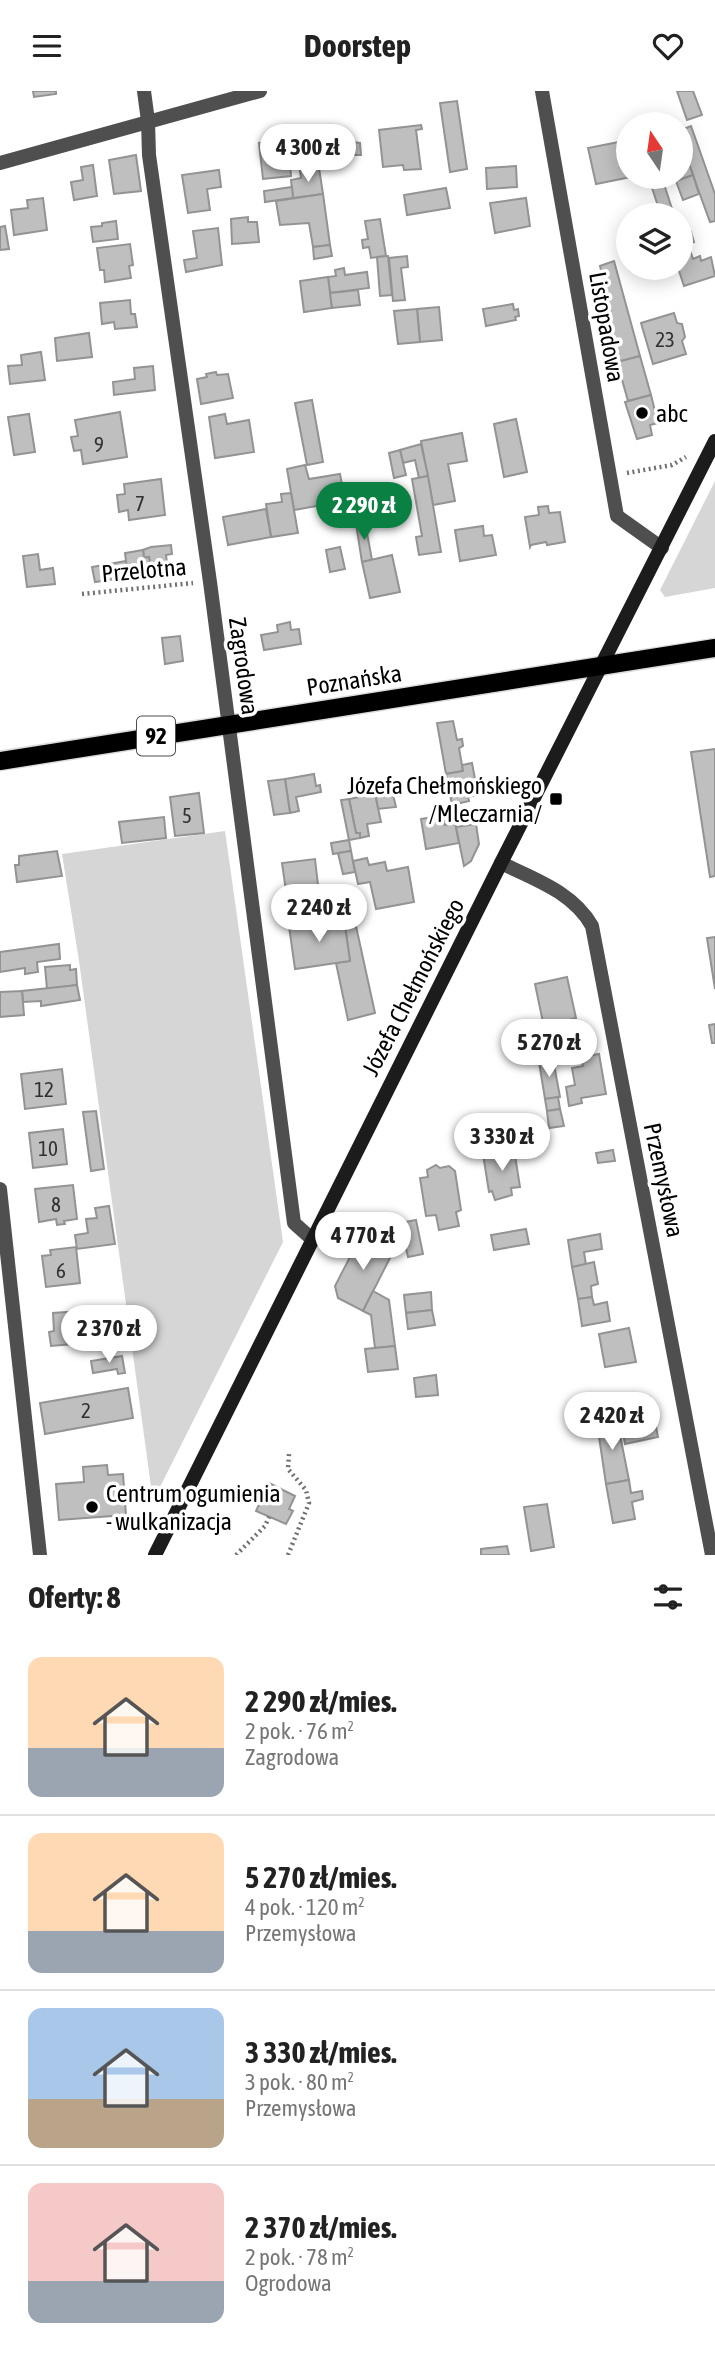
<!DOCTYPE html>
<html lang="pl">
<meta charset="utf-8">
<style>
body{margin:0;font-family:"Asap Condensed",sans-serif;background:#f6f6f6;color:#222;height:100vh;display:flex;flex-direction:column;font-size:26px;white-space:nowrap}
*{box-sizing:border-box;margin:0}
p{font-size:23px;color:#767676}
.icon{flex:none;width:38px;height:38px;fill:none;stroke:currentColor;stroke-width:2;stroke-linecap:round;stroke-linejoin:round}
.map{position:relative;height:1464px;overflow:hidden}
.side{display:flex;flex-direction:column;background:#fff;flex:1}
.side>*{flex:none}
.needle{width:46px;rotate:347deg}
.controls{position:absolute;left:616px;top:21px;display:grid;gap:14px}
.controls a{display:grid;place-items:center;width:77px;height:77px;border-radius:50%;background:#fff;box-shadow:0 4px 18px #0003;font-size:35px}
.price{position:absolute;translate:-50% -60px;padding:0 16px;border-radius:24px;background:#fff;color:#222;font-size:23px;line-height:46px;filter:drop-shadow(0 2px 4px #0008)}
.price::after{content:'';position:absolute;left:50%;top:42px;width:21px;height:16px;margin-left:-10px;background:inherit;clip-path:polygon(0 0,100% 0,50% 100%)}
.price.selected{background:#0b8043;color:#fff}
ul{padding:0;list-style:none}
li{display:flex;align-items:center;gap:21px;height:175px;padding:0 28px}
li+li{border-top:2px solid #e0e0e0}
li span{display:grid;place-items:center;flex:none;width:196px;height:140px;border-radius:14px;color:#555}
li>.icon{margin-inline-start:auto}
span .icon{width:84px;height:84px;fill:#fffc;stroke-width:1}
li b{font-size:30px}
h2{display:flex;justify-content:space-between;align-items:center;height:84px;padding:0 28px;font-size:30px}
header{display:flex;justify-content:space-between;align-items:center;height:91px;padding:0 28px;background:#fff;font-size:32px;font-weight:700}
.map>svg:first-child{display:block}
.green{fill:#d6d6d6}
.building{fill:#bfbfbf;stroke:#939393;stroke-width:2}
.lines{fill:none;stroke-linecap:round;stroke-linejoin:round}
.primary-casing{stroke:#dbdbdb;stroke-width:21}
.path{stroke:#717171;stroke-width:4.5;stroke-dasharray:2 3.5;stroke-linecap:butt}
.street{stroke:#4f4f4f;stroke-width:14}
.secondary{stroke:#1c1c1c;stroke-width:14}
.primary{stroke:#000;stroke-width:18}
.poi-dot{fill:#000;stroke:#fff;stroke-width:2.5}
.labels{text-anchor:middle;dominant-baseline:central;stroke-width:7;stroke-linejoin:round;paint-order:stroke}
.number-label{font-size:21px;fill:#303030}
.shield{fill:#fff;stroke:#4c4c4c;stroke-width:2}
.shield-label{font-size:23px;font-weight:bold;fill:#000}
.street-label{font-size:24px;fill:#000;stroke:#fff}
.poi-label{font-size:24px;fill:#000;stroke:#fff;text-anchor:start}
</style>
<header><svg class="icon" aria-label="menu" viewBox="0 0 24 24"><path d="M4 6h16M4 12h16M4 18h16"/></svg>Doorstep<svg class="icon" aria-label="heart" viewBox="0 0 24 24"><path d="M12 20l-8-8c-3-5 5-10 8-4 3-6 11-1 8 4z"/></svg></header>
<div class="map">
<svg width="715" height="1464" viewBox="0 0 715 1464">
<rect width="100%" height="100%" fill="#fff"/>
<!-- green -->
<g class="green">
<path d="M715,390V497L665,506L660,499Z"/>
<path d="M225,740L283,1151L153,1410L79,870L62,763Z"/>
</g>
<!-- building -->
<g class="building">
<path d="M33,0H56V3L34,6Z"/>
<path d="M677,0H693L702,24L687,29Z"/>
<path d="M457,10L467,78L450,81L440,12Z"/>
<path d="M421,34L422,38L416,39L421,78L404,79L403,74L383,76L379,39Z"/>
<path d="M691,35L715,103V130L710,131L681,51V39Z"/>
<path d="M297,48L299,71L290,72L291,85L263,88L259,52Z"/>
<path d="M342,50L360,52L361,64H343Z"/>
<path d="M624,50L628,69V86H631L596,93L588,57Z"/>
<path d="M681,51L693,84L676,90L675,86H681Z"/>
<path d="M136,64L141,100L114,103L109,69Z"/>
<path d="M93,74L97,105L74,109L71,91L83,89L81,76Z"/>
<path d="M516,75L517,96L487,98L486,77Z"/>
<path d="M319,77L323,103L293,107L291,89L301,87L300,80Z"/>
<path d="M219,79L221,96L207,98L210,119L188,122L182,84Z"/>
<path d="M693,84L699,103L683,109L676,90Z"/>
<path d="M664,93L674,124H661L652,97Z"/>
<path d="M292,96L293,107L265,111L264,100Z"/>
<path d="M446,97L450,117L407,124L404,104Z"/>
<path d="M323,103L330,154L313,156L309,132L280,134L276,110Z"/>
<path d="M43,107L47,139L14,144L11,119L28,117L27,109Z"/>
<path d="M526,107L530,135L495,142L490,112Z"/>
<path d="M248,126V131H257L259,151L232,153L231,128Z"/>
<path d="M380,128L386,165L371,167L369,156L363,157L362,149L368,148L365,130Z"/>
<path d="M116,130L118,148L93,151L91,136L102,135V132Z"/>
<path d="M5,135L9,158L0,159V136Z"/>
<path d="M218,137L222,174L186,181L184,169L197,167L193,140Z"/>
<path d="M681,137L683,143L691,141L694,151L688,153L693,168L700,165L701,170L711,166L715,185L684,195L678,177H681Z"/>
<path d="M130,153L133,174L129,175L131,187L105,191L104,179H100L97,157Z"/>
<path d="M330,154L332,165L314,168L313,156Z"/>
<path d="M388,165L392,204L380,205L377,166Z"/>
<path d="M407,165L408,176L401,177L405,209L393,210L389,167Z"/>
<path d="M614,170L640,265L620,271L612,241L608,224L611,223L600,175Z"/>
<path d="M344,177L345,184L367,181L369,197L330,202L328,186L336,185L335,179Z"/>
<path d="M328,186L332,217L304,221L300,190Z"/>
<path d="M358,199L360,214L332,217L330,202Z"/>
<path d="M130,209L131,223H135L137,236L115,238L114,231L102,233L100,212Z"/>
<path d="M513,213L514,219L518,218L519,225L515,226L516,229L486,235L483,218Z"/>
<path d="M439,216L442,249L420,251L417,218Z"/>
<path d="M417,218L420,251L398,253L394,220Z"/>
<path d="M674,222L677,232L682,233L685,246L682,250L686,263L653,273L641,232Z"/>
<path d="M89,242L92,266L57,270L55,247Z"/>
<path d="M41,261L45,289L10,293L8,275L22,274L21,264Z"/>
<path d="M640,265L651,304L628,310L617,271Z"/>
<path d="M153,275L155,299L114,304L113,291L135,288L134,277Z"/>
<path d="M216,281L217,284L228,283L233,307L201,313L197,288L207,286L206,283Z"/>
<path d="M651,304L658,332L650,334L652,344L637,348L625,311Z"/>
<path d="M312,309L323,371L307,374L295,312Z"/>
<path d="M120,321L127,366L83,373L81,359L74,360L71,346L78,345L75,329Z"/>
<path d="M29,323L35,361L14,364L8,326Z"/>
<path d="M225,323L227,333L249,329L254,361L215,367L209,326Z"/>
<path d="M516,328L527,381L504,386L494,333Z"/>
<path d="M462,342L467,370L448,373L455,410L433,414L421,350Z"/>
<path d="M421,353L428,385L419,387L415,369L403,372L400,359Z"/>
<path d="M400,359L406,384L394,387L389,362Z"/>
<path d="M305,374L309,388L340,383L345,410L294,419L287,378Z"/>
<path d="M428,385L441,461L419,464L416,446L422,445L412,388Z"/>
<path d="M161,388L165,424L129,429L128,419L119,421L117,404L125,403L124,393Z"/>
<path d="M291,402L298,442L271,446L266,413L282,411L281,403Z"/>
<path d="M548,415L549,422L560,421L565,451L547,454L546,451L531,454L530,456L525,426L539,424L538,416Z"/>
<path d="M266,418L271,446L228,454L223,426Z"/>
<path d="M365,431L372,469L362,471L356,433Z"/>
<path d="M483,435L484,445L492,444L496,464L460,470L455,439Z"/>
<path d="M171,454L172,463L166,464L168,480L152,483L149,466L144,467L143,459L151,456Z"/>
<path d="M340,456L345,478L330,481L326,459Z"/>
<path d="M143,459L144,467L149,466L152,483L128,486L125,462Z"/>
<path d="M38,463L40,479L53,477L55,493L27,496L23,465Z"/>
<path d="M392,464L400,501L370,507L362,471Z"/>
<path d="M126,470L128,486L95,491L92,476Z"/>
<path d="M290,531L291,539L299,538L301,553L264,559L261,544L278,541L277,534Z"/>
<path d="M180,545L183,570L165,573L162,547Z"/>
<path d="M453,630L457,649L462,648L463,655L459,657L463,680L446,683L437,632Z"/>
<path d="M715,658V785L710,786L691,661Z"/>
<path d="M472,672L478,704L468,706L469,710L452,714L446,683L463,680L462,674Z"/>
<path d="M314,683L316,695L320,694L321,701L296,706L299,720L290,722L285,688Z"/>
<path d="M285,688L290,722L274,724L268,690Z"/>
<path d="M392,700L396,716L378,718L375,703Z"/>
<path d="M199,702L204,742L175,745L170,706Z"/>
<path d="M375,703L381,731L367,733L369,745L360,747V742H356L349,708Z"/>
<path d="M349,708L356,742H360V747L349,749L341,709Z"/>
<path d="M443,724L445,734L455,731L459,752L426,758L421,728Z"/>
<path d="M164,726L166,747L122,752L119,731Z"/>
<path d="M476,733L479,753L471,770L464,775L456,736Z"/>
<path d="M349,749L351,760L333,763L331,752Z"/>
<path d="M57,760L62,785L17,791L15,774H19V765Z"/>
<path d="M351,760L355,781L343,783L338,762Z"/>
<path d="M367,767L369,774L385,771L387,780L408,776L414,811L376,818L370,791L358,793L353,770Z"/>
<path d="M315,768L319,803L287,807L282,772Z"/>
<path d="M354,826L375,922L348,929L336,872L350,870L344,828Z"/>
<path d="M344,828L350,870L295,878L289,835Z"/>
<path d="M715,846V898L707,847Z"/>
<path d="M59,853L60,868L37,871L38,881L25,883V877L0,881V861Z"/>
<path d="M70,874V879L76,878L77,894L47,898L45,876Z"/>
<path d="M567,886L576,927L565,930L567,936L545,941L535,893Z"/>
<path d="M77,894L80,909L41,915V910L23,911L22,900Z"/>
<path d="M22,900L24,924L0,926V901Z"/>
<path d="M715,933V952H712L709,934Z"/>
<path d="M570,949L572,964L540,971L537,954Z"/>
<path d="M599,963L606,1003L581,1007L582,1012L569,1015L566,996L575,994L572,977L583,975L581,966Z"/>
<path d="M553,968L560,1006L545,1008L539,971Z"/>
<path d="M62,978L66,1013L25,1018L21,983Z"/>
<path d="M558,1006L560,1018L547,1020L545,1008Z"/>
<path d="M560,1018L564,1035L549,1037L547,1020Z"/>
<path d="M96,1020L104,1078L91,1080L83,1021Z"/>
<path d="M63,1038L67,1073L33,1077L29,1042Z"/>
<path d="M514,1058L520,1096L511,1097L512,1104L495,1109L492,1100L489,1101L483,1063Z"/>
<path d="M613,1059L615,1070L598,1072L596,1062Z"/>
<path d="M436,1074L440,1077L449,1075L455,1080L461,1119L456,1121L459,1135L439,1139L436,1124L426,1125L420,1087L428,1086L427,1079Z"/>
<path d="M73,1094L77,1128L64,1130L65,1133L57,1134L56,1128L39,1131L35,1098Z"/>
<path d="M109,1115L115,1153L77,1158L75,1144L88,1142L86,1128L97,1127L95,1117Z"/>
<path d="M416,1129L423,1163L408,1166L400,1132Z"/>
<path d="M526,1138L529,1153L494,1159L491,1144Z"/>
<path d="M363,1141L385,1152L391,1165L363,1220L338,1207L335,1195Z"/>
<path d="M600,1143L602,1158L584,1161L586,1174L572,1176L568,1149Z"/>
<path d="M76,1156L80,1192L46,1196L42,1165L51,1164L50,1159Z"/>
<path d="M594,1171L598,1193L591,1195L592,1206L578,1208L572,1176Z"/>
<path d="M373,1200L389,1209L395,1255L375,1257L371,1224L363,1220Z"/>
<path d="M431,1201L432,1219L406,1222L404,1204Z"/>
<path d="M592,1206L594,1214L607,1211L610,1230L582,1235L578,1208Z"/>
<path d="M94,1219L97,1251L51,1255L49,1241L54,1240L53,1222Z"/>
<path d="M432,1219L435,1234L408,1238L406,1222Z"/>
<path d="M629,1237L636,1271L605,1276L599,1243Z"/>
<path d="M395,1255L398,1278L368,1281L365,1258Z"/>
<path d="M122,1265L125,1282L118,1283L117,1278L93,1282L91,1270Z"/>
<path d="M436,1284L438,1304L416,1306L414,1287Z"/>
<path d="M128,1297L133,1327L45,1343L40,1312Z"/>
<path d="M650,1306L658,1346L625,1353L618,1312Z"/>
<path d="M617,1329L629,1389L606,1393L597,1332Z"/>
<path d="M107,1374L108,1384L123,1383L126,1424L59,1429L56,1393L84,1391L83,1376Z"/>
<path d="M629,1389L631,1402L642,1400L643,1408L632,1411L635,1428L613,1432L606,1393Z"/>
<path d="M269,1392L295,1405L289,1418L293,1420L286,1433L256,1420Z"/>
<path d="M547,1413L554,1456L531,1460L524,1416Z"/>
<path d="M507,1455L509,1464H481V1458Z"/>
</g>
<g class="lines">
<!-- primary casing -->
<g class="primary-casing">
<path id="primary" d="M0,670L715,557"/>
</g>
<!-- path -->
<g class="path">
<path d="M627,382L672,374L686,366"/>
<path d="M82,503L193,492"/>
<path d="M236,1464L265,1435L269,1426"/>
<path d="M288,1464L309,1412L306,1399L288,1378L289,1363"/>
</g>
<!-- street -->
<g class="street">
<path d="M144,0L148,30L149,64L210,491L294,1132L313,1149"/>
<path d="M542,0L617,425L662,457"/>
<path d="M0,72L260,0"/>
<path d="M501,772C534,788 573,801 592,835L712,1464"/>
<path d="M0,1098L40,1464"/>
</g>
<!-- secondary -->
<path class="secondary" d="M155,1464L501,772L715,350"/>
<!-- primary -->
<use href="#primary" class="primary"/>
</g>
<!-- markers -->
<g class="poi-dot">
<circle cx="642" cy="322" r="7"/>
<rect x="549" y="701" width="14" height="14" rx="3.5"/>
<circle cx="92" cy="1416" r="7"/>
</g>
<g class="labels">
<!-- number labels -->
<g class="number-label">
<text x="665" y="248">23</text>
<text x="99" y="353">9</text>
<text x="140" y="412">7</text>
<text x="187" y="724">5</text>
<text x="44" y="998">12</text>
<text x="48" y="1057">10</text>
<text x="56" y="1113">8</text>
<text x="61" y="1179">6</text>
<text x="86" y="1319">2</text>
</g>
<!-- shield labels -->
<rect class="shield" x="137" y="625.5" width="38" height="39" rx="5"/>
<g class="shield-label">
<text x="156" y="645">92</text>
</g>
<!-- street labels -->
<g class="street-label">
<text transform="translate(607 236) rotate(80)">Listopadowa</text>
<text transform="translate(144 479) rotate(-5)">Przelotna</text>
<text transform="translate(244 575) rotate(82)">Zagrodowa</text>
<text transform="translate(354 589) rotate(-9)">Poznańska</text>
<text transform="translate(413 896) rotate(-63)">Józefa Chełmońskiego</text>
<text transform="translate(664 1089) rotate(78)">Przemysłowa</text>
</g>
<!-- poi labels -->
<g class="poi-label">
<text x="656" y="322">abc</text>
<text x="542" y="694" text-anchor="end">Józefa Chełmońskiego<tspan x="542" dy="28">/Mleczarnia/</tspan></text>
<text x="106" y="1402">Centrum ogumienia<tspan x="106" dy="28">- wulkanizacja</tspan></text>
</g>
</g>
</svg>
<div class="controls">
<a><svg class="needle" viewBox="-14 -14 28 28"><path d="M0-13l5 13h-10z" fill="#e53935"/><path d="M0 13l5-13h-10z" fill="#767676"/></svg></a>
<a><svg class="icon" aria-label="layers" viewBox="0 0 24 24"><path d="M12 4l9 5-9 5-9-5zM3 14l9 5 9-5"/></svg></a>
</div>
<b class="price" style="left:308px;top:93px">4 300 zł</b>
<b class="price selected" style="left:364px;top:451px">2 290 zł</b>
<b class="price" style="left:319px;top:853px">2 240 zł</b>
<b class="price" style="left:549px;top:988px">5 270 zł</b>
<b class="price" style="left:502px;top:1082px">3 330 zł</b>
<b class="price" style="left:363px;top:1181px">4 770 zł</b>
<b class="price" style="left:109px;top:1274px">2 370 zł</b>
<b class="price" style="left:612px;top:1361px">2 420 zł</b>
</div>
<section class="side">
<h2>Oferty: 8<svg class="icon" aria-label="filters" viewBox="0 0 24 24"><path d="M4 7h16M4 17h16"/><circle cx="9" cy="7" r="2"/><circle cx="15" cy="17" r="2"/></svg></h2>
<ul>
<li><span style="background:linear-gradient(#ffd9b3 65%,#9aa5b1 0)"><svg class="icon" aria-label="home" viewBox="0 0 24 24"><path d="M3 11l9-7 9 7M6 9v11h12V9"/></svg></span><div><b>2 290 zł/mies.</b><p>2 pok. · 76 m²</p><p>Zagrodowa</p></div></li>
<li><span style="background:linear-gradient(#ffd9b3 70%,#9aa5b1 0)"><svg class="icon" aria-label="home" viewBox="0 0 24 24"><path d="M3 11l9-7 9 7M6 9v11h12V9"/></svg></span><div><b>5 270 zł/mies.</b><p>4 pok. · 120 m²</p><p>Przemysłowa</p></div></li>
<li><span style="background:linear-gradient(#a9c7e8 65%,#b9a48a 0)"><svg class="icon" aria-label="home" viewBox="0 0 24 24"><path d="M3 11l9-7 9 7M6 9v11h12V9"/></svg></span><div><b>3 330 zł/mies.</b><p>3 pok. · 80 m²</p><p>Przemysłowa</p></div></li>
<li><span style="background:linear-gradient(#f6c9c9 70%,#9aa5b1 0)"><svg class="icon" aria-label="home" viewBox="0 0 24 24"><path d="M3 11l9-7 9 7M6 9v11h12V9"/></svg></span><div><b>2 370 zł/mies.</b><p>2 pok. · 78 m²</p><p>Ogrodowa</p></div></li>
</ul>
</section>
